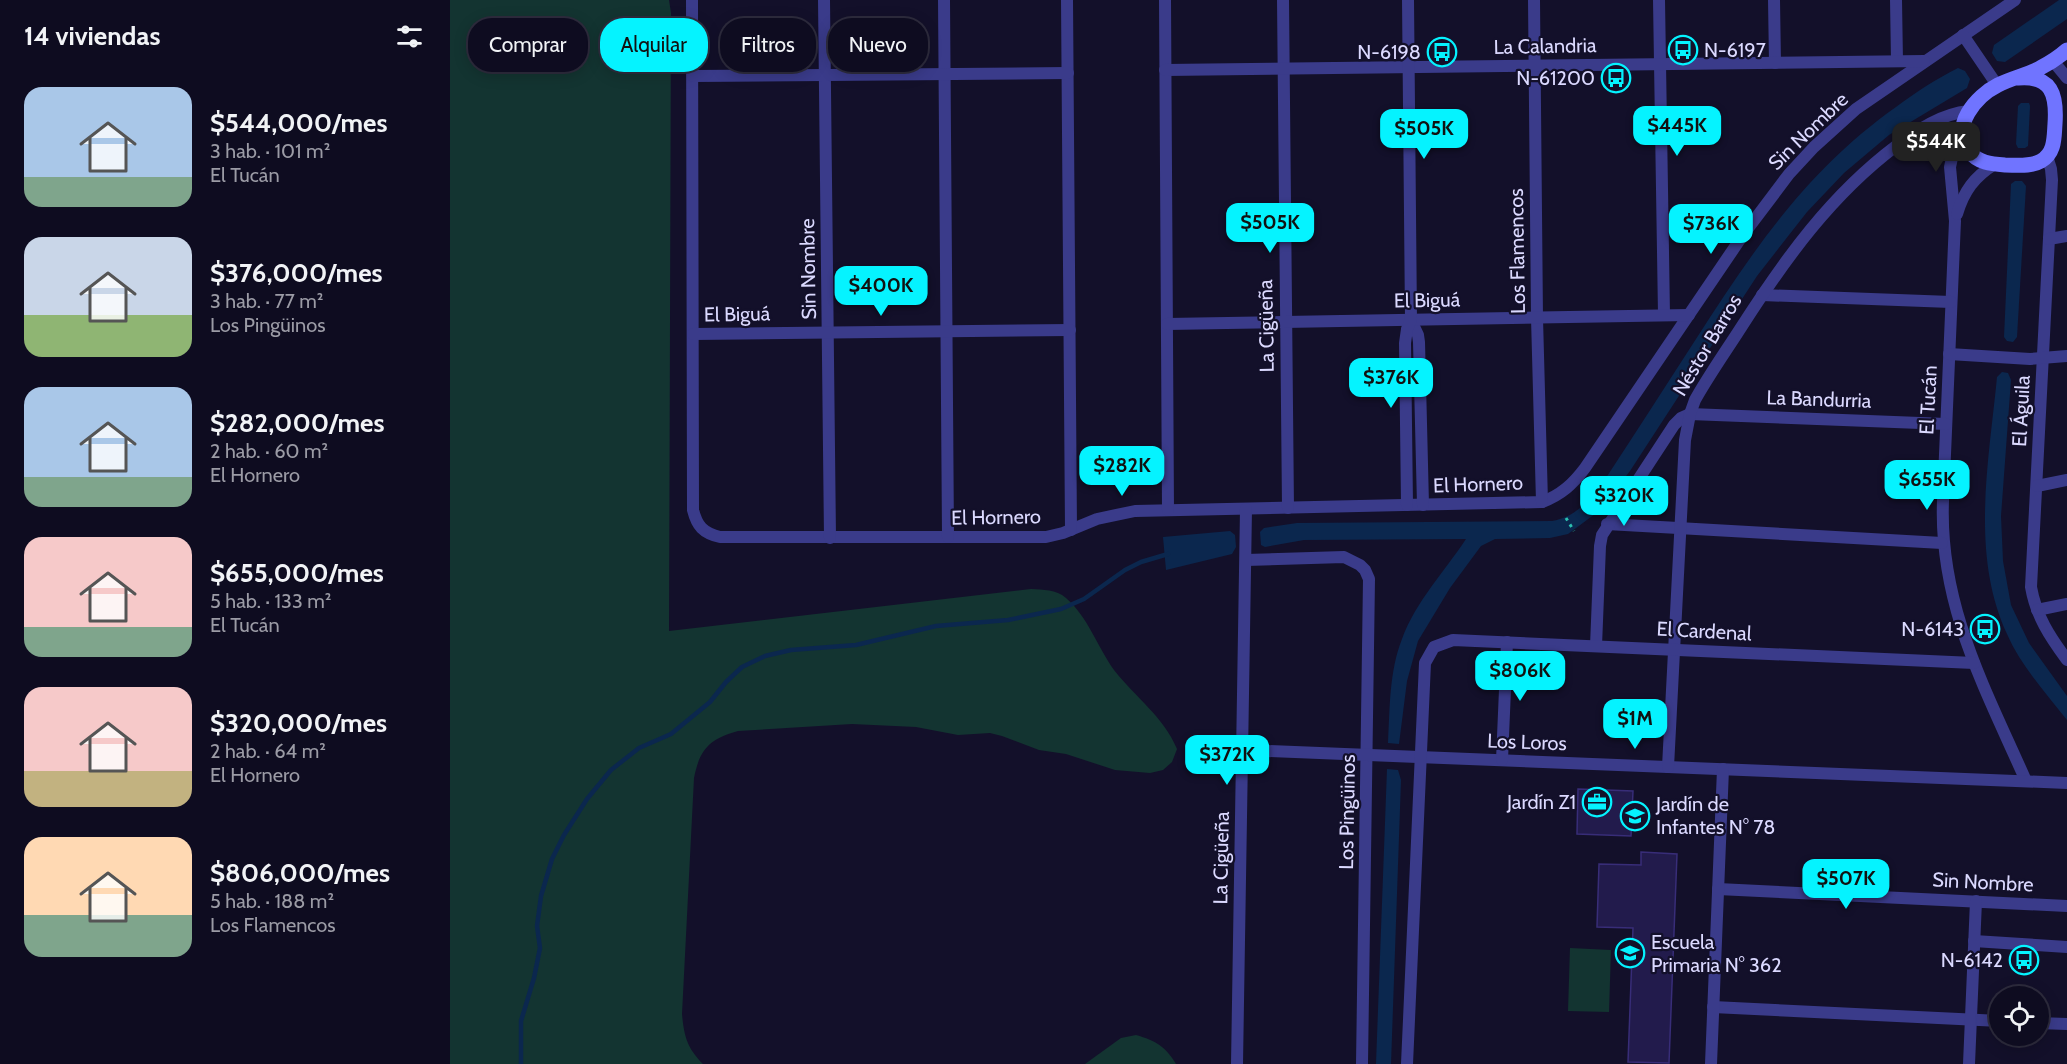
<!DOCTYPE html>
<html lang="es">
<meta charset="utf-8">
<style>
body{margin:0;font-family:Cabin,sans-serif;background:#171529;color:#f1f3f6;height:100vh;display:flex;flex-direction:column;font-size:22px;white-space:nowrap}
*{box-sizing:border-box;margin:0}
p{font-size:20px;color:#9b9ba5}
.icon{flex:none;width:33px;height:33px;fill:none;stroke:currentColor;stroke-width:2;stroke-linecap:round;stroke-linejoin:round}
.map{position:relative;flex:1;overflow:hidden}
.drawer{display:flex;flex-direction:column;background:#0e0c20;width:450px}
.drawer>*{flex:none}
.hud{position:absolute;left:18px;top:18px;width:570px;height:54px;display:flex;gap:12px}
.buttons{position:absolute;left:1539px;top:986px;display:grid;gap:12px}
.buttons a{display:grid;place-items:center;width:60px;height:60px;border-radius:50%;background:#0e0c20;box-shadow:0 3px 15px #0003,0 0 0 2px #2e2c3e;font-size:30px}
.price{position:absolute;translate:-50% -51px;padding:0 14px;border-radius:12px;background:#05f3ff;color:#111;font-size:20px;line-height:39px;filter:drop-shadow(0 2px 3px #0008)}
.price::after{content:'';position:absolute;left:50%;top:36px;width:18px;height:14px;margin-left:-9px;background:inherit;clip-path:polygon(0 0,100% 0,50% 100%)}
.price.active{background:#222;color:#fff}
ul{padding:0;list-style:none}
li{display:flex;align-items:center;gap:18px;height:150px;padding:0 24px}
li span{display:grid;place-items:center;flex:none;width:168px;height:120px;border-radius:18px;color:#555}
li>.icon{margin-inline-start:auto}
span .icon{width:72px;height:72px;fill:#fffc;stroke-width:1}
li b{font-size:26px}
h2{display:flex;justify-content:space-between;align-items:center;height:72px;padding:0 24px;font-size:26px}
.tag{padding:0 21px;border-radius:24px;background:#0e0c20;box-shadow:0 3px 15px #0003,0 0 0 2px #2e2c3e;font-size:21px;line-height:54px}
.tag.active{background:#05f3ff;color:#111}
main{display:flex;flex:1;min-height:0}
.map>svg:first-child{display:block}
.green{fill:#133431}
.water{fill:#0b274e}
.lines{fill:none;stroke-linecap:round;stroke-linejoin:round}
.stream{stroke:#0b274e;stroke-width:4.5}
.building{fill:#221b4c;stroke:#382d78;stroke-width:1.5}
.path{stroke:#2cbfaf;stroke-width:3;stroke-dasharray:3 4.5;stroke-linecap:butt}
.street{stroke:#3a3b8a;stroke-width:12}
.secondary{stroke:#7074ff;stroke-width:15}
.labels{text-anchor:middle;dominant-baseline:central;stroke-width:4.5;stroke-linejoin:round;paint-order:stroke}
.street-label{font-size:20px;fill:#dbd9ff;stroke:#13102a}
.poi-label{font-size:20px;fill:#dbd9ff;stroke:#13102a;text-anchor:end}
</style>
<main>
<section class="drawer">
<h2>14 viviendas<svg class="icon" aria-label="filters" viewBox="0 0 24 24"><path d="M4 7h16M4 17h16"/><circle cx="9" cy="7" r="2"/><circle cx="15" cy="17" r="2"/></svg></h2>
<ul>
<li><span style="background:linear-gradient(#a9c7e8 75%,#7fa58c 0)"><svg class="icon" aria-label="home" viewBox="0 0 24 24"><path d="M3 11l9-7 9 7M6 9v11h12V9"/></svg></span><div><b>$544,000/mes</b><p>3 hab. · 101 m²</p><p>El Tucán</p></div></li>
<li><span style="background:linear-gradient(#c9d6e8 65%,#8fb573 0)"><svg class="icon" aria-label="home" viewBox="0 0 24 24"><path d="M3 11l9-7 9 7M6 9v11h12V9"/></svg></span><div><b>$376,000/mes</b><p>3 hab. · 77 m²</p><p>Los Pingüinos</p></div></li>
<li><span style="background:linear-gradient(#a9c7e8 75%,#7fa58c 0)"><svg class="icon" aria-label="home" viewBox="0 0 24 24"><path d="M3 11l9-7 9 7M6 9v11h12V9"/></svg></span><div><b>$282,000/mes</b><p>2 hab. · 60 m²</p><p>El Hornero</p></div></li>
<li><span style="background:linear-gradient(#f6c9c9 75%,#7fa58c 0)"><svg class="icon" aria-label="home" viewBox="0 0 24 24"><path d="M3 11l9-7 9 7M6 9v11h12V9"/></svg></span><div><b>$655,000/mes</b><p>5 hab. · 133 m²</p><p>El Tucán</p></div></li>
<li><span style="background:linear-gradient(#f6c9c9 70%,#c2b280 0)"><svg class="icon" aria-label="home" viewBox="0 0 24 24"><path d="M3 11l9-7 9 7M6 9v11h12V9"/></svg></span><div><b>$320,000/mes</b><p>2 hab. · 64 m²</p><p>El Hornero</p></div></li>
<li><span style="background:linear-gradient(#ffd9b3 65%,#7fa58c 0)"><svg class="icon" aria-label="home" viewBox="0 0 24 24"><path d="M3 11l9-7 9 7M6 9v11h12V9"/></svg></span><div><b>$806,000/mes</b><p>5 hab. · 188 m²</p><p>Los Flamencos</p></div></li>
</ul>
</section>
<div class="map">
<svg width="1617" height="1064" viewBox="0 0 1617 1064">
<rect width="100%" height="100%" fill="#13102a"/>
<!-- green -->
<g class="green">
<path d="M0,0H219L221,13L219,631L581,589C593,590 606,589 616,598C638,617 647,646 664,670C685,697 714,717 727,749L722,762L713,770L700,773L665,770L616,754L589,750L552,736L540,733L508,735L466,727L402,724L288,731C260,739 250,748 244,778L232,1014C234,1036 237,1048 253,1064H0Z"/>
<path d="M1120,948L1161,950L1159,1012L1118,1011Z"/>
<path d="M686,1035C706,1041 715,1046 726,1064H635L671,1038Z"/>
</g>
<!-- water -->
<g class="water">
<path d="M1609,0H1617V19L1555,62L1547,61L1542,53L1544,45Z"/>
<path d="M1508,68L1515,71L1520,79L1517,88L1439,135L1394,173L1357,212L1307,276L1180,471L1149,511L1118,534L1100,538L1045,539L1031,546L1000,588L968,641L957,681L949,744L938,743C940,708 939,672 952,639C966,601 995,571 1016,539L854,540L815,547L811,545L810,532L814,528L847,523L1102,521C1125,517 1139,501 1152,484C1184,435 1215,387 1246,339C1304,249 1357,170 1446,107C1466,92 1486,79 1508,68Z"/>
<path d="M1571,103H1579L1580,106L1578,146L1575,148H1568L1566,144L1568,106Z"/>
<path d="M1565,181H1572L1576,186L1567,337L1563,342L1557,341L1554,337L1561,184Z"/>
<path d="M1552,372L1558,373L1561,380L1551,516L1553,561L1561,605L1579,643L1617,696V720C1596,693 1571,666 1557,634C1520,554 1539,461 1547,377Z"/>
<path d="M780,531L785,535L786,547L782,554L716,570L713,537Z"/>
<path d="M937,769L948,770L951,780L941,1064H926Z"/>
</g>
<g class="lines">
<!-- stream -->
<path class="stream" d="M71,1064V1021L84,978L90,948L87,926L91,896L102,859L114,835L137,799L161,770L189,748L221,734L260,702L276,682L292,667L315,656L341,650L406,645L486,626L558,620L611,609L634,599L675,570L691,562L718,554"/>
</g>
<!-- building -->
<g class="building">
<path d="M1128,789L1183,791L1181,836L1127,834Z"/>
<path d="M1191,852L1227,854L1219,1063L1178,1062L1183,928L1147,927L1149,864L1191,865Z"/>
</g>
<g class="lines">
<!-- path -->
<path class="path" d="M1116,518L1124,531"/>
<!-- street -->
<g class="street">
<path d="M242,0L243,510C247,526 253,533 270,537H596L613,533L647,519L685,511L1092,502C1111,495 1123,484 1135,468L1293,235L1339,174L1364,147L1406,109L1565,0"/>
<path d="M374,0L380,538"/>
<path d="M494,0L498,537"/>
<path d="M617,0L621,530"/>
<path d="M715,0L718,510"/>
<path d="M833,0L838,508"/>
<path d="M1084,0L1087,318L1092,502"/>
<path d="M1209,0L1214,315"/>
<path d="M1324,0L1325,63"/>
<path d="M1446,0L1447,61"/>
<path d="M1513,35L1547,85"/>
<path d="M1603,61L1617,78"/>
<path d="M715,70L1474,61"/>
<path d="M243,76L618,73"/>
<path d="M1512,133L1504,149L1500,167L1505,221L1493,501C1489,605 1535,688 1576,781"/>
<path d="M1597,156L1601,169L1602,180L1581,587C1586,616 1600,637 1617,660"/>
<path d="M1507,214C1514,191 1524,177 1545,164"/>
<path d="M1599,239L1617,236"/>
<path d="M1312,295L1501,302"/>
<path d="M961,320L968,335L969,342L973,505"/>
<path d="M717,324L1239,315"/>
<path d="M243,334L620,330"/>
<path d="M1499,354L1580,359L1617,356"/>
<path d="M1587,486L1617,480"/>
<path d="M957,505L955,343L957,329L961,320L958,0"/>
<path d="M1157,524L1492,543"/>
<path d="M796,560L894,557L910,565L915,570L919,579L912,1064"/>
<path d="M1587,610L1617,604"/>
<path d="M1146,646L1150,546L1152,535L1224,425L1231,418L1240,414L1496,424"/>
<path d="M792,750L1617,783"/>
<path d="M1052,760L1057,642"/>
<path d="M1218,767L1235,440L1240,414L1245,400C1259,375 1276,351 1292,326C1335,259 1381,195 1446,146C1469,129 1491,114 1519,111"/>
<path d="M1268,889L1617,906"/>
<path d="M1524,941L1617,947"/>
<path d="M1263,1007L1550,1021"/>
<path d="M1588,1023L1617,1024"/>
<path d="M787,1064L796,509"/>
<path d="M957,1064L975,663L984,647L1003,640L1524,663"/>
<path d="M1261,1064L1273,769"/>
<path d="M1519,1064L1526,901"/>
</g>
<!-- secondary -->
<path class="secondary" d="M1568,78C1602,75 1607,95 1605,124C1604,138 1605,153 1591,161C1581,167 1567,165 1555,165C1541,164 1528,163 1519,151C1500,126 1526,96 1548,85C1562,78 1577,75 1590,68C1600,63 1609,57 1617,50"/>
</g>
<!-- icons -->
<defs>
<g id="bus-ring" transform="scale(1.5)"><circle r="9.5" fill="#13102a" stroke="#05f3ff" stroke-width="1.5"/><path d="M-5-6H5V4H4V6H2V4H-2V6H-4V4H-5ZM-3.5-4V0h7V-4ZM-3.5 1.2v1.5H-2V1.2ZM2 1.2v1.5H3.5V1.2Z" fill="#05f3ff"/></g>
<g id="office-ring" transform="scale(1.5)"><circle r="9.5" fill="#13102a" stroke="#05f3ff" stroke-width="1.5"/><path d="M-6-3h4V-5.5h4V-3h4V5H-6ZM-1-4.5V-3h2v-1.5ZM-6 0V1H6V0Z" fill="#05f3ff"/></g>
<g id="school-ring" transform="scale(1.5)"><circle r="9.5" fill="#13102a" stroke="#05f3ff" stroke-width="1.5"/><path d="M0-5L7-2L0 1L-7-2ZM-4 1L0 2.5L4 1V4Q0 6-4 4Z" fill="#05f3ff"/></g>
</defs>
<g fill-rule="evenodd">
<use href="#bus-ring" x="1233" y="50"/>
<use href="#bus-ring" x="992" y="52"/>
<use href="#bus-ring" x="1166" y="78"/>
<use href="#bus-ring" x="1535" y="629"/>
<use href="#office-ring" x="1147" y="802"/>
<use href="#school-ring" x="1185" y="816"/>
<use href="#school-ring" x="1180" y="953"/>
<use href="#bus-ring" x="1574" y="960"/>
</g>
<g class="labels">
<!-- street labels -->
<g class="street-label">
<text transform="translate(1095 46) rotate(-1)">La Calandria</text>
<text transform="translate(1358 131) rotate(-44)">Sin Nombre</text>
<text transform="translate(1067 251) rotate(-91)">Los Flamencos</text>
<text transform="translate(358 269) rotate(-91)">Sin Nombre</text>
<text transform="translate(977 300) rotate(-1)">El Biguá</text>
<text transform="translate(287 314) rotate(-1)">El Biguá</text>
<text transform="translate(816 326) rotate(-91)">La Cigüeña</text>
<text transform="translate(1257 345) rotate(-59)">Néstor Barros</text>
<text transform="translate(1369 399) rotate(2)">La Bandurria</text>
<text transform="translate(1478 400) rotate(-87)">El Tucán</text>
<text transform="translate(1571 411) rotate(-87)">El Águila</text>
<text transform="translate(1028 484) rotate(-2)">El Hornero</text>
<text transform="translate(546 517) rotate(-1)">El Hornero</text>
<text transform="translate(1254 631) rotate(3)">El Cardenal</text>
<text transform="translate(1077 742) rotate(2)">Los Loros</text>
<text transform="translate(897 812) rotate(-89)">Los Pingüinos</text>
<text transform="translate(771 858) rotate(-89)">La Cigüeña</text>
<text transform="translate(1533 882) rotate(3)">Sin Nombre</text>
</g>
<!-- poi labels -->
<g class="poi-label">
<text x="1254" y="50" text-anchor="start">N-6197</text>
<text x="971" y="52">N-6198</text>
<text x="1145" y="78">N-61200</text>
<text x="1514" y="629">N-6143</text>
<text x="1126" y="802">Jardín Z1</text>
<text x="1206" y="804" text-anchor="start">Jardín de<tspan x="1206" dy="23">Infantes N° 78</tspan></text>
<text x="1201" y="942" text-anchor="start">Escuela<tspan x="1201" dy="23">Primaria N° 362</tspan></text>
<text x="1553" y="960">N-6142</text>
</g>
</g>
</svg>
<div class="buttons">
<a><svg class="icon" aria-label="locate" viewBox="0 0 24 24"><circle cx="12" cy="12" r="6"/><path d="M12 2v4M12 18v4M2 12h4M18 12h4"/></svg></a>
</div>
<b class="price" style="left:1227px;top:157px">$445K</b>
<b class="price" style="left:974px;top:160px">$505K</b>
<b class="price active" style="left:1486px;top:173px">$544K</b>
<b class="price" style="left:820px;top:254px">$505K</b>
<b class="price" style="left:1261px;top:255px">$736K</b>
<b class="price" style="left:431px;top:317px">$400K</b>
<b class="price" style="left:941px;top:409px">$376K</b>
<b class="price" style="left:672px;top:497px">$282K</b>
<b class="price" style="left:1477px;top:511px">$655K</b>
<b class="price" style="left:1174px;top:527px">$320K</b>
<b class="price" style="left:1070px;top:702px">$806K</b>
<b class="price" style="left:1185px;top:750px">$1M</b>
<b class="price" style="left:777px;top:786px">$372K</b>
<b class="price" style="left:1396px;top:910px">$507K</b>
<div class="hud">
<a class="tag">Comprar</a>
<a class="tag active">Alquilar</a>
<a class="tag">Filtros</a>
<a class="tag">Nuevo</a>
</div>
</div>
</main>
